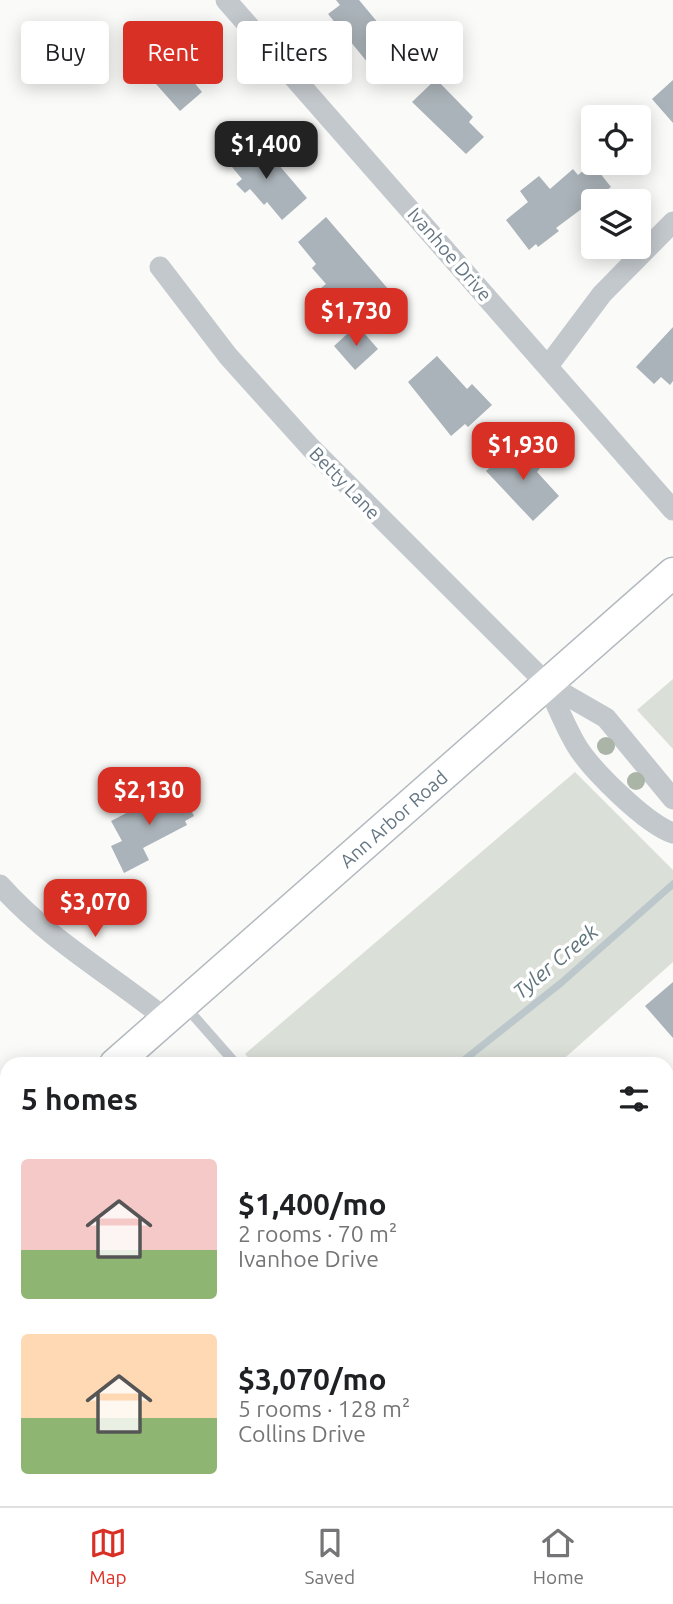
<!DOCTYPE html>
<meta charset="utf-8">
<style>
body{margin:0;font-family:Ubuntu,sans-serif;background:#f2f2f2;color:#202124;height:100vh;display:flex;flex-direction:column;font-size:26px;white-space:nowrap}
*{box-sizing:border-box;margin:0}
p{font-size:23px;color:#757577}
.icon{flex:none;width:38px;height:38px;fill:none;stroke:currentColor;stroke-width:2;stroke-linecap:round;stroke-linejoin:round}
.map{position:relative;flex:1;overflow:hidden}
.panel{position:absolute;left:0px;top:1057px;width:674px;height:450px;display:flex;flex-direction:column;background:#fff;border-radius:21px 21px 0 0;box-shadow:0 4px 18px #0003}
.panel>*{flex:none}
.banner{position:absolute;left:21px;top:21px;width:632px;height:63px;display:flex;gap:14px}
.buttons{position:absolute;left:581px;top:105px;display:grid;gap:14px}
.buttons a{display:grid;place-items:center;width:70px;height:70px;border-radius:7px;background:#fff;box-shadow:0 4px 18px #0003;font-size:35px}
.price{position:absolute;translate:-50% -60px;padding:0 16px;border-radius:14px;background:#d93025;color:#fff;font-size:23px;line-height:46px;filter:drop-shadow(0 2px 4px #0008)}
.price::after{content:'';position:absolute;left:50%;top:42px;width:21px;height:16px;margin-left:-10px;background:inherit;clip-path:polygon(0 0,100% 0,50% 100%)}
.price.current{background:#222;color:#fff}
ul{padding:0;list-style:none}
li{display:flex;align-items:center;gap:21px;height:175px;padding:0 21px}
li span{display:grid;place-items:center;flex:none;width:196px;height:140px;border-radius:7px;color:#555}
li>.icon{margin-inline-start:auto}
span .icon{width:84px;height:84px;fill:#fffc;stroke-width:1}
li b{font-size:30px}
h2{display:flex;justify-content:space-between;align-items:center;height:84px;padding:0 21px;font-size:30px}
.pill{padding:0 24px;border-radius:7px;background:#fff;box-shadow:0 4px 18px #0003;font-size:24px;line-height:63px}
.pill.current{background:#d93025;color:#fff}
.tab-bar{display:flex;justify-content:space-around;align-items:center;height:98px;border-top:2px solid #e0e0e0;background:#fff;font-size:19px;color:#757577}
.tab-bar a{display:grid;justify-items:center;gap:4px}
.tab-bar .current{color:#d93025}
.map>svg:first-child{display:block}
.green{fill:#dadfd7}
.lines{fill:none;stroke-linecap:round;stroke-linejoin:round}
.stream{stroke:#bbc7cb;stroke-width:7}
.building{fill:#aab3b9}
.secondary-casing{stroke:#b3babf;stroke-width:33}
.service{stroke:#c3c8cc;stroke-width:10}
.minor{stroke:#c3c8cc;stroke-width:21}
.secondary{stroke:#fff;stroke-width:30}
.tree{fill:#aab4a7}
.labels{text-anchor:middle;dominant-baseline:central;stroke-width:7;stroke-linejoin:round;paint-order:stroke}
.street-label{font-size:19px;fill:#657683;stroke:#fff}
.water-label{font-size:21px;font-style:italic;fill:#60757c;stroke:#fff}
</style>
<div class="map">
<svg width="673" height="1506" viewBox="0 0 673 1506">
<rect width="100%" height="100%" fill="#fafaf8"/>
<!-- green -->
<g class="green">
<path d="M673,679V749L637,710Z"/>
<path d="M575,772L673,870V962L558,1064H254L245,1054Z"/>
<path d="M7,1259V1500H312L317,1506H0V1265Z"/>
</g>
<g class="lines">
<!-- stream -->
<path class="stream" d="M459,1064L561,983L673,884"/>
</g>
<!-- building -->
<g class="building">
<path d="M336,0H359L394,42L368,63L328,14L340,5Z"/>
<path d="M153,22L199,74L192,80L202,92L180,111L148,75L156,67L132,40Z"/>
<path d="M436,79L473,117L469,122L484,137L466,154L412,102Z"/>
<path d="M673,80V123L652,99Z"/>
<path d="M249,142L264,160L267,158L275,167L278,164L307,198L282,220L267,202L264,205L250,189L245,193L236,184L242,179L227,161Z"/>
<path d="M592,163L611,187L556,228L559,231L538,247L536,244L529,250L506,220L528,202L520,191L539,176L550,189L573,169L578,175Z"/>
<path d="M326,217L389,290L368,308L353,290L327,313L311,296L326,284L312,268L316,264L298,242Z"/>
<path d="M357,325L378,349L355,370L334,346Z"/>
<path d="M673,327V381L670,385L661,377L654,384L636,367Z"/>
<path d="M437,356L467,389L472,384L492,405L468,427L465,424L451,436L408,382Z"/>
<path d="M516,443L540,468L537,472L559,496L533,521L486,471Z"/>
<path d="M179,786L194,816L185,821L187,825L143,848L149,860L124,873L111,846L122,841L111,821Z"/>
<path d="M673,982V1038L645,1006Z"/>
<path d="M667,1362L673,1382V1406L667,1407Z"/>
</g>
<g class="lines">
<!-- secondary casing -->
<g class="secondary-casing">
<g id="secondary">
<path id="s1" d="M115,1064L673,573"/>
<path d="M0,1164L7,1158"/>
</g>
</g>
<!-- service -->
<path class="service" d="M185,1006L236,1064"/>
<!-- minor -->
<g class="minor">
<path d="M226,0L673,510"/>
<path d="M160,267L228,356L310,447L547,684L606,718L673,799"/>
<path d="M548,366L602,294L673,222"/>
<path d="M547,684C556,703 564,724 575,743C589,768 646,824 673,833"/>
<path d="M0,885C48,939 110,974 166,1019"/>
</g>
<!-- secondary -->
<use href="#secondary" class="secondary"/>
</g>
<!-- trees -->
<g class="tree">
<circle cx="606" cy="746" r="9"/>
<circle cx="636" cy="781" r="9"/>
</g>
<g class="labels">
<!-- street labels -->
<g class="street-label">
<text transform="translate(450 254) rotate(49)">Ivanhoe Drive</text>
<text transform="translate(345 483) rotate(46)">Betty Lane</text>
<text stroke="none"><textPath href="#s1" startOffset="371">Ann Arbor Road</textPath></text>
</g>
<!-- water labels -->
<g class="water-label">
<text transform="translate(555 961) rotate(-40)">Tyler Creek</text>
</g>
</g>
</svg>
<div class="buttons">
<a><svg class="icon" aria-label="locate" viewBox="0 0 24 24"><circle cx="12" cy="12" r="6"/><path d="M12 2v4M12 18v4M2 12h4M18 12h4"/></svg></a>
<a><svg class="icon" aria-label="layers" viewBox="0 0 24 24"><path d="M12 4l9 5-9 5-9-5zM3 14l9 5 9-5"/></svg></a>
</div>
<b class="price current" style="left:266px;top:181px">$1,400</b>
<b class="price" style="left:356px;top:348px">$1,730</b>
<b class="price" style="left:523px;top:482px">$1,930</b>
<b class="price" style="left:149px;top:827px">$2,130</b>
<b class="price" style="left:95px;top:939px">$3,070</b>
<div class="banner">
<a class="pill">Buy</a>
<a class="pill current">Rent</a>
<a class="pill">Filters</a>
<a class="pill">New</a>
</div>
<section class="panel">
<h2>5 homes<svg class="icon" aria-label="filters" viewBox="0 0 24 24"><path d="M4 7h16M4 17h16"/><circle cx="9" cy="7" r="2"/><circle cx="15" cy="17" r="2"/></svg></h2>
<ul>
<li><span style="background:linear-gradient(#f6c9c9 65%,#8fb573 0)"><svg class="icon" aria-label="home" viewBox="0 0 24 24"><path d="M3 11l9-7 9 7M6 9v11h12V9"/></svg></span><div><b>$1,400/mo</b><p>2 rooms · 70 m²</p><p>Ivanhoe Drive</p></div></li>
<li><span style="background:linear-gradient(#ffd9b3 60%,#8fb573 0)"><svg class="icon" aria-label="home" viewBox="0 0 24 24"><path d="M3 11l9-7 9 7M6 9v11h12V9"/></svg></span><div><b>$3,070/mo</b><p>5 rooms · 128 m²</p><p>Collins Drive</p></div></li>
</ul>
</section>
</div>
<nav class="tab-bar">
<a class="current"><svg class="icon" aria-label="map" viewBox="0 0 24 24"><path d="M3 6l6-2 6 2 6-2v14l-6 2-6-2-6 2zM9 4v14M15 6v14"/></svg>Map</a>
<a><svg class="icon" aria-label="saved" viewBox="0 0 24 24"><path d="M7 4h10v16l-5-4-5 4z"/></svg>Saved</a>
<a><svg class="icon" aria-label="home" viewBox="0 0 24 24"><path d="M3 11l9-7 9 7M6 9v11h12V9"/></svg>Home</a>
</nav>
